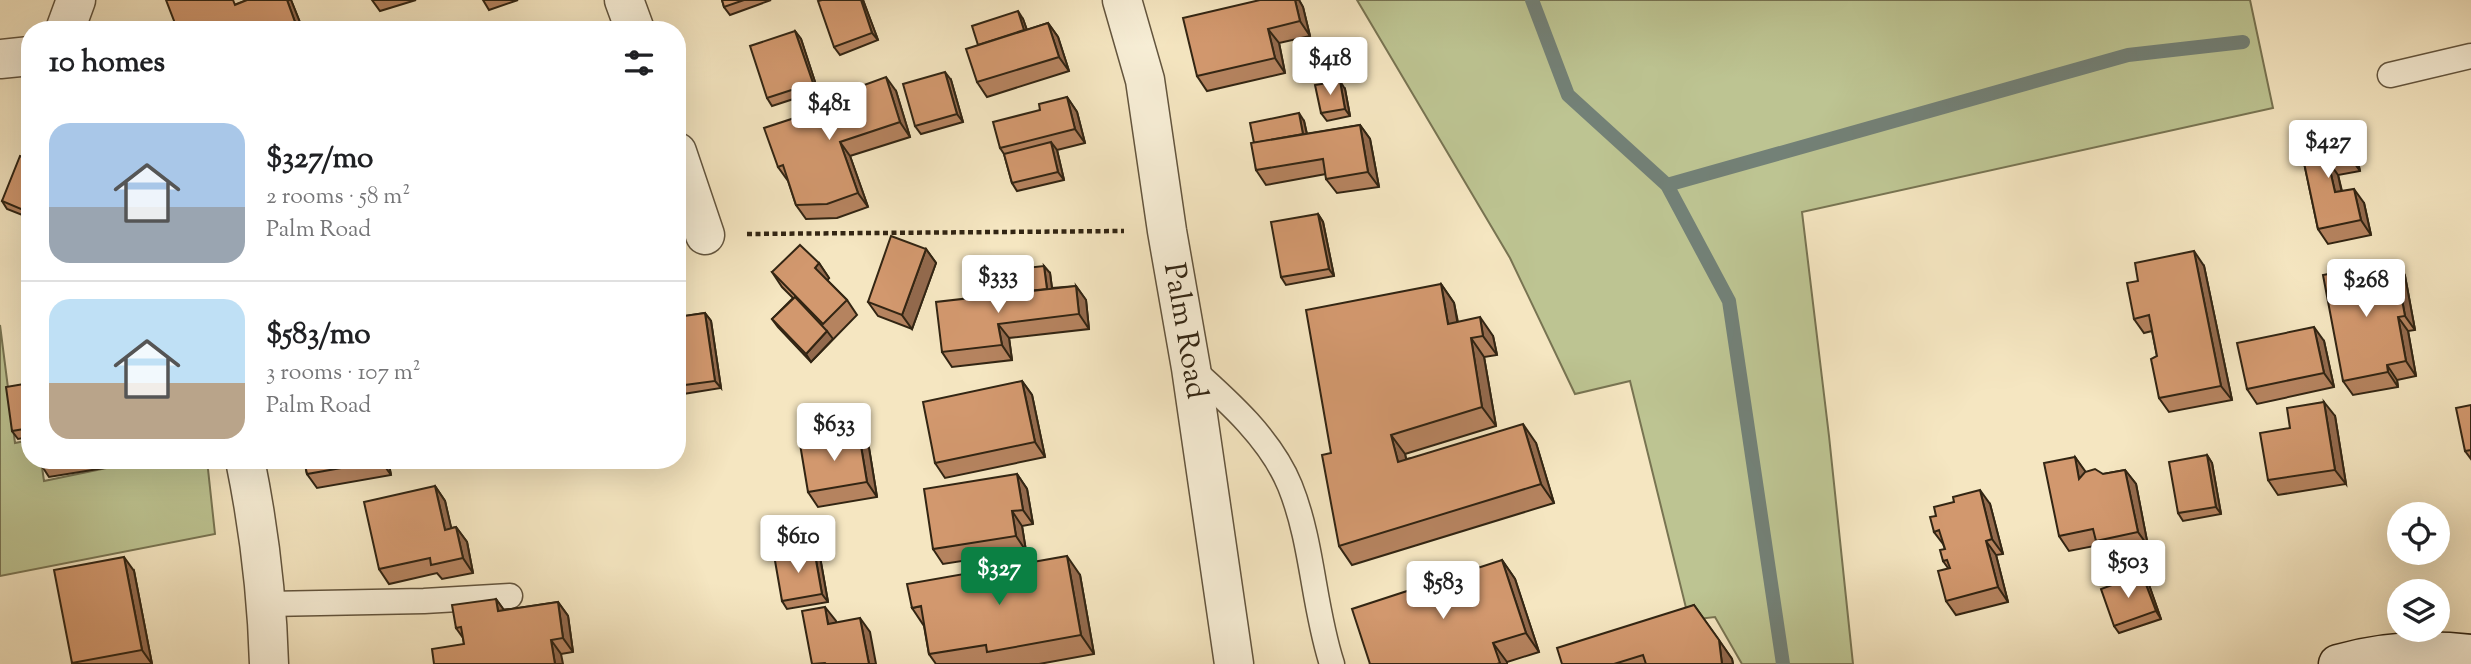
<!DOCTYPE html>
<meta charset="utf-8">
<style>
body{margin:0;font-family:"Sorts Mill Goudy",serif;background:#f2f2f2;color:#202124;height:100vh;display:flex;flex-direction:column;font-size:26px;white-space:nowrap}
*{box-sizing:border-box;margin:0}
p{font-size:23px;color:#757577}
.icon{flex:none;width:38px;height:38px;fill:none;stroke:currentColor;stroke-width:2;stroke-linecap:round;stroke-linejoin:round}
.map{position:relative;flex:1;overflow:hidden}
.sheet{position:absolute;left:21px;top:21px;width:665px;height:448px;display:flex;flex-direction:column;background:#fff;border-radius:28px;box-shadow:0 7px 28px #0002}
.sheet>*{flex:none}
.controls{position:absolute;left:2387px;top:502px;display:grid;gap:14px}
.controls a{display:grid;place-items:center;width:63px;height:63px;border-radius:50%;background:#fff;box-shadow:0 7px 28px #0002;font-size:35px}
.price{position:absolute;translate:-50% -60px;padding:0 16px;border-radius:7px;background:#fff;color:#222;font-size:23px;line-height:46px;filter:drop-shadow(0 2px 4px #0008)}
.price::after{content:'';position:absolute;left:50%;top:42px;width:21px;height:16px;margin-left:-10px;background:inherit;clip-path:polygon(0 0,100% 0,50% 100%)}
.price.active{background:#0b8043;color:#fff}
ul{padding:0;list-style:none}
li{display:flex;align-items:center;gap:21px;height:175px;padding:0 28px}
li+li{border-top:2px solid #e0e0e0}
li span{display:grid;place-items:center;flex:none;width:196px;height:140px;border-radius:21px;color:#555}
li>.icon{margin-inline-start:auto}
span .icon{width:84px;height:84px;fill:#fffc;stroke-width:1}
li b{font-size:30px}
h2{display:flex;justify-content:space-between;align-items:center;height:84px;padding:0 28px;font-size:30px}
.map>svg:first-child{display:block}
.green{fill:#bdc492;stroke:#787452;stroke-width:2}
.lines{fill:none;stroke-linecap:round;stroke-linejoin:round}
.stream{stroke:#738177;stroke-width:14}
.lane-casing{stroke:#63553e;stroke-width:27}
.street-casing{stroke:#63553e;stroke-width:41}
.secondary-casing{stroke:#322513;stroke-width:41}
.path{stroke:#322513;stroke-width:4.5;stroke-dasharray:5 3.5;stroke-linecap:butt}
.lane{stroke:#f8efd7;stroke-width:24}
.street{stroke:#f8efd7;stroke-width:38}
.secondary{stroke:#f8efd7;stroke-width:38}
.wall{fill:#b5835f;stroke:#322513;stroke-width:2}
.shaded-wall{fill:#936a4d;stroke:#322513;stroke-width:2}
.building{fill:#d2986e;stroke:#322513;stroke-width:2}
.labels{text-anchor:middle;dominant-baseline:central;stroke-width:5;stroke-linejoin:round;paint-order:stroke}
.street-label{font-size:30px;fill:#322513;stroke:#f8efd7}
</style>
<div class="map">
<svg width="2471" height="664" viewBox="0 0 2471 664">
<rect width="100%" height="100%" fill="#f5e6c1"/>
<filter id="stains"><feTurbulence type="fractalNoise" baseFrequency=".00286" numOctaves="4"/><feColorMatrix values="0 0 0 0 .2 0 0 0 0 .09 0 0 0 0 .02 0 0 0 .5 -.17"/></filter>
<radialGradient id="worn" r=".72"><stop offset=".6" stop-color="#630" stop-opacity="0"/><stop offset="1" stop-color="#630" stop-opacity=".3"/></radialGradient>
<!-- green -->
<g class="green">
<path d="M1357,0H2250L2273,108L1802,212L1829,436L1853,664H1742L1715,617L1689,620L1630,381L1575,394L1510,258Z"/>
<path d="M0,325L15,443L30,440V460H41L44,481L145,460H207L215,534L0,576Z"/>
</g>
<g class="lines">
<!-- stream -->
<g class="stream">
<path d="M1532,0L1568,95L1667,185L1729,301L1783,664"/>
<path d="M1667,185L2128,55L2243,42"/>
</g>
<!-- lane casing -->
<g class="lane-casing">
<g id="lane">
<path d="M2390,75L2471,56"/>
<path d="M1191,368C1228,401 1271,439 1290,486C1313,543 1313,606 1332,664"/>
<path d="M268,604L424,601L510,596"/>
</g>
</g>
<!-- street casing -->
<g class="street-casing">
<g id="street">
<path d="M624,0L635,30"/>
<path d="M1122,0L1145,80L1167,231L1191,368L1234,664"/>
<path d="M65,30L76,0"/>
<path d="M0,59L30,56"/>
<path d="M677,152L705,235"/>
<path d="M245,460C259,528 267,595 269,664"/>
</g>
</g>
<!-- secondary casing -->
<g class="secondary-casing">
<path id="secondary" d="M2338,664C2381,652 2427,649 2471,654"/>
</g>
<!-- path -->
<path class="path" d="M747,234L1124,231"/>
<!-- lane -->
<use href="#lane" class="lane"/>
<!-- street -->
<use href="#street" class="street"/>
<!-- secondary -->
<use href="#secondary" class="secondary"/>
</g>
<!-- wall -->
<g class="wall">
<path d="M247,0H291L303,30H168Z"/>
<path d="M372,0H416L380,11Z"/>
<path d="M483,0H518L489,10Z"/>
<path d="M722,0H771L730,15L724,7Z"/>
<path d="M863,0L878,40L840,55L834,47Z"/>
<path d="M1260,0H1299L1303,7L1310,36L1279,43L1285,73L1207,91L1197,76Z"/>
<path d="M1023,19L1027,30L1048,23L1058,37L1069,71L987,97L977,82L978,45Z"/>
<path d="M795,31L801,39L818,91L772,106L767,98Z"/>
<path d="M951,80L963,122L921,134L915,126Z"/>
<path d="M1345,89L1350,116L1327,121L1321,113Z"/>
<path d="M896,91L910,137L850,156L868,207L837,218L806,219L796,205L788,181L778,167Z"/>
<path d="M1067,97L1077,112L1085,143L1057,150L1064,180L1017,191L1012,183L1004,154L1000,148L1040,110Z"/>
<path d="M1304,121L1307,134L1360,125L1370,139L1379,187L1337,193L1326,179V174L1266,185L1256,170L1254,143Z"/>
<path d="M2344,131L2354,145L2360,171L2338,175L2342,191L2364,203L2371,235L2328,244L2318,229L2299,139Z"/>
<path d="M30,160V218L7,209L2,201Z"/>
<path d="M1318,214L1323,222L1334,276L1286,285L1281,277Z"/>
<path d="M926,249L936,263L912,329L878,316L868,302Z"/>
<path d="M819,263L829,278L827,280L847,300L857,315L811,362L778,327L772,319L793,298L782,287L772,272Z"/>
<path d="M2204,266L2232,400L2169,412L2159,398L2157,356L2152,331L2144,333L2134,319Z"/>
<path d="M1050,273L1052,288L1076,286L1086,300L1089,329L1009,338L1012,360L952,367L942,352L999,294Z"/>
<path d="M2405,276L2415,330L2408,331L2416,376L2397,380L2398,387L2353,395L2343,381Z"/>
<path d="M1441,284L1454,303L1458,322L1493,336L1497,355L1484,357L1496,426L1405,454L1406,459L1536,443L1554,503L1352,565L1339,546Z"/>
<path d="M705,313L711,321L721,388L677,395V317Z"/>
<path d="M2324,341L2334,387L2257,404L2247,389Z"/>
<path d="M1022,381L1032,395L1045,457L945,478L935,463Z"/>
<path d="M30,383V437L18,439L12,431Z"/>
<path d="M2471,405V459L2465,451Z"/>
<path d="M2335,416L2346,484L2278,495L2268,480L2290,428Z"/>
<path d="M859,434L869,448L877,497L818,507L808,492Z"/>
<path d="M2207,455L2212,463L2221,514L2183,521L2178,513Z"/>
<path d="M2075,457L2085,472L2103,474L2125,470L2136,484L2148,546L2106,555L2099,545L2069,551L2059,536Z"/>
<path d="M38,460H154L49,477Z"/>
<path d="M304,460H388L391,475L317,488L307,474Z"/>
<path d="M1017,474L1027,489L1033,524L1022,526L1026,551L943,564L933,549Z"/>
<path d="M435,486L445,501L451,528L456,527L467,542L473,573L442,579L437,573L389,584L379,569Z"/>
<path d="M1990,504L2003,554L1996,555L2008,602L1956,615L1946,601L1948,568L1943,561L1945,549L1943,544L1934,532Z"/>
<path d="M820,557L828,602L787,609L782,601Z"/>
<path d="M1502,560L1515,579L1539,652L1507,662V664H1370Z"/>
<path d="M134,571L152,664H73L72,663Z"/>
<path d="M2142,574L2148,582L2161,619L2119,633L2114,626Z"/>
<path d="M1080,575L1094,654L1039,664H936L929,654L924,626L912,608Z"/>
<path d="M496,599L504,610L558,602L568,616L573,652L561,654L464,644L463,638L456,628Z"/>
<path d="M1694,605L1732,659L1733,664H1562Z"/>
</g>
<!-- shaded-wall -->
<g class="shaded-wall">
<path d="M287,0H291L303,30H301L295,22Z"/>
<path d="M861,0H863L878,40L872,33Z"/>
<path d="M1295,0H1299L1303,7L1310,36L1300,21Z"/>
<path d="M1018,11L1023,19L1032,45L1026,38Z"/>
<path d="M1048,23L1058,37L1069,71L1059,57Z"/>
<path d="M1268,29L1279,43L1285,73L1275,58Z"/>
<path d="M795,31L801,39L818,91L813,83Z"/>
<path d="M945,72L951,80L963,122L957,114Z"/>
<path d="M886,77L896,91L910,137L900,122Z"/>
<path d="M1340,81L1345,89L1350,116L1345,109Z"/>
<path d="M1067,97L1077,112L1085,143L1075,129Z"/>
<path d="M1299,113L1304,121L1310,149L1304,141Z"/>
<path d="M1360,125L1370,139L1379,187L1368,172Z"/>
<path d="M2344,131L2354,145L2360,171L2350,157Z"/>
<path d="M840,142L850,156L868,207L858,193Z"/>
<path d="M1051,142L1057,150L1064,180L1058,172Z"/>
<path d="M2328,161L2338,175L2345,207L2335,192Z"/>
<path d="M2354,189L2364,203L2371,235L2361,220Z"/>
<path d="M1318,214L1323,222L1334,276L1329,269Z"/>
<path d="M926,249L936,263L912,329L902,315Z"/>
<path d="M2194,251L2204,266L2232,400L2221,386Z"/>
<path d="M2395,261L2405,276L2415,330L2405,316Z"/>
<path d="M819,263L829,278L825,283L815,268Z"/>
<path d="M1044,266L1050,273L1054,304L1048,296Z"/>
<path d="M1441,284L1454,303L1461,343L1448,324Z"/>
<path d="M1076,286L1086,300L1089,329L1079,314Z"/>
<path d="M705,313L711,321L721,388L715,381Z"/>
<path d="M1480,317L1493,336L1497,355L1483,336Z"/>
<path d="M2398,317L2408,331L2416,376L2406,361Z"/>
<path d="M998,324L1009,338L1012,360L1002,345Z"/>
<path d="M2314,327L2324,341L2334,387L2324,373Z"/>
<path d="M827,331L833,339L811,362L806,354Z"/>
<path d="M1471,338L1484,357L1496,426L1482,407Z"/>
<path d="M2387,365L2397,380L2398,387L2388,372Z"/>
<path d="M1022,381L1032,395L1045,457L1035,442Z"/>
<path d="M2324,402L2335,416L2346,484L2335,470Z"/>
<path d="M1523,424L1536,443L1554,503L1541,484Z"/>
<path d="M859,434L869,448L877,497L867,482Z"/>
<path d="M1391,435L1405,454L1411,481L1398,462Z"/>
<path d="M2207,455L2212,463L2221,514L2216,507Z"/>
<path d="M2075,457L2085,471L2089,493L2079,479Z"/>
<path d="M381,460H388L391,475L381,461Z"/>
<path d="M2125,470L2136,484L2148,546L2138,532Z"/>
<path d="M1017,474L1027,489L1033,524L1023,510Z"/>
<path d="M435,486L445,501L455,544L445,530Z"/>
<path d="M1980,490L1990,504L2003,554L1992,539Z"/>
<path d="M1012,511L1022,526L1026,551L1016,536Z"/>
<path d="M456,527L467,542L473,573L463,558Z"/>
<path d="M1986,541L1996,555L2008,602L1998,587Z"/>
<path d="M814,549L820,557L828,602L822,594Z"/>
<path d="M1067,556L1080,575L1094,654L1081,635Z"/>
<path d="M124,557L134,571L152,664L142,650Z"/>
<path d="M1502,560L1515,579L1539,652L1526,633Z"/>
<path d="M2142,574L2148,582L2161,619L2156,611Z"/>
<path d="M496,599L506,613L498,611Z"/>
<path d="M558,602L568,616L573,652L563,638Z"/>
<path d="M825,607L836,621L838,638L828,624Z"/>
<path d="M860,618L870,632L876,664H869Z"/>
<path d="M551,640L561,654L563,664H555Z"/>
<path d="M1719,640L1732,659L1733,664H1722Z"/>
<path d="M1493,643L1507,662V664H1500Z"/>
</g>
<!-- building -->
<g class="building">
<path d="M166,0H233L235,5L247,0H287L295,22L274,30H168L176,26Z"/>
<path d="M722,0H744L724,7Z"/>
<path d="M822,0H861L872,33L834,47L818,1Z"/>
<path d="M1260,0H1295L1300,21L1268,29L1275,58L1197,76L1183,18Z"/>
<path d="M1018,11L1024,30L978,45L972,26Z"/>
<path d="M1048,23L1059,57L977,82L966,49Z"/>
<path d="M795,31L813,83L767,98L750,46Z"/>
<path d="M945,72L957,114L915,126L903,84Z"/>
<path d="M886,77L900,122L840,142L858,193L827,204L796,205L783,165L778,167L764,128L828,107L826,99Z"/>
<path d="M1340,81L1345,109L1321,113L1315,85Z"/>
<path d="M1067,97L1075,129L1000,148L993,122L1040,110L1039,104Z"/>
<path d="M1299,113L1303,134L1254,143L1250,123Z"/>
<path d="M1360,125L1368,172L1326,179L1323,159L1256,170L1251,143Z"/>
<path d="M2344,131L2350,157L2328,161L2335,192L2354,189L2361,220L2318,229L2299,139Z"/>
<path d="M1051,142L1058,172L1012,183L1004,154Z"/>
<path d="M20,156L30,160V189L23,205L28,212L2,201Z"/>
<path d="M30,189V208L23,205Z"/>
<path d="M1318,214L1329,269L1281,277L1271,222Z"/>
<path d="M891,236L926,249L902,315L868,302Z"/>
<path d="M800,245L819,263L815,268L847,300L823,324L772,272Z"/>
<path d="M2194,251L2221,386L2159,398L2151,359L2157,356L2149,315L2134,319L2127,283L2138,281L2135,263Z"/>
<path d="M2395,261L2405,316L2398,317L2406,361L2387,365L2388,372L2343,381L2323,275Z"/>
<path d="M1044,266L1047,289L999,294L997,271Z"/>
<path d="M1441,284L1448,324L1480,317L1483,336L1471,338L1482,407L1391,435L1398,462L1523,424L1541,484L1339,546L1322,455L1331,453L1306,310Z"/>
<path d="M1076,286L1079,314L998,324L1002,345L942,352L936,302Z"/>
<path d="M795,297L827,331L806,354L772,319Z"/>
<path d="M705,313L715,381L677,386V317Z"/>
<path d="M2314,327L2324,373L2247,389L2237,343Z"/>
<path d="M1022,381L1035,442L935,463L923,402Z"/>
<path d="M30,383V428L12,431L6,387Z"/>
<path d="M2324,402L2335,470L2268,480L2260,433L2290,428L2287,408Z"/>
<path d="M2471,405V450L2465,451L2456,408Z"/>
<path d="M859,434L867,482L808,492L800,444Z"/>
<path d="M2207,455L2216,507L2178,513L2169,462Z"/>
<path d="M2075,457L2079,479L2085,472L2095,469L2103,474L2125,470L2138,532L2096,541L2093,529L2059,536L2044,463Z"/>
<path d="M38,460H53L39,462Z"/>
<path d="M304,460H381V461L307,474Z"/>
<path d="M1017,474L1023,510L1012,511L1016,536L933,549L924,489Z"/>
<path d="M435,486L445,530L456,527L463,558L431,565L430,558L379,569L364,502Z"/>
<path d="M1980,490L1992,539L1986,541L1998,587L1946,601L1938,571L1950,568L1947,560L1943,561L1940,550L1945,549L1939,530L1934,532L1930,517L1936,516L1934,507L1954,502L1953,497Z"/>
<path d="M814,549L822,594L782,601L774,555Z"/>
<path d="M1067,556L1081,635L987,652L986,645L929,654L921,606L912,608L907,584Z"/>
<path d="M124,557L142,650L72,663L54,570Z"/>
<path d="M1502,560L1526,633L1493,643L1500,663L1497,664H1370L1352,609Z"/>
<path d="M2142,574L2156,611L2114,626L2101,589Z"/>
<path d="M496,599L498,611L558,602L563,638L551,640L555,664H434L432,649L464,644L461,627L456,628L452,605Z"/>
<path d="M1694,605L1719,640L1722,664H1646L1643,655L1614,664H1562L1557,648Z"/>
<path d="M825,607L828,624L860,618L869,664H826L825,663L812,664L802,611Z"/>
</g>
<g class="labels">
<!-- street labels -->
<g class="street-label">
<text transform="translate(1184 331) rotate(80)">Palm Road</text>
</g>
</g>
<rect width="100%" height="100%" filter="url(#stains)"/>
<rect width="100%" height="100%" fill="url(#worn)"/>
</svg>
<div class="controls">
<a><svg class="icon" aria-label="locate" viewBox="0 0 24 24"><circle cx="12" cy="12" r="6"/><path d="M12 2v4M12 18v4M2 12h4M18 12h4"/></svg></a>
<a><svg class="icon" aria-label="layers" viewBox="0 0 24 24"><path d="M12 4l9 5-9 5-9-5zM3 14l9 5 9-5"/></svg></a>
</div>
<b class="price" style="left:1330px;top:97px">$418</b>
<b class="price" style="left:829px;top:142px">$481</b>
<b class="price" style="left:2328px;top:180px">$427</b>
<b class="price" style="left:998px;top:315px">$333</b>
<b class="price" style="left:2366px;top:319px">$268</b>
<b class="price" style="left:834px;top:463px">$633</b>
<b class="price" style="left:798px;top:575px">$610</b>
<b class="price" style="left:2128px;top:600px">$503</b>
<b class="price active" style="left:999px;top:607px">$327</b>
<b class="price" style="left:1443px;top:621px">$583</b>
<section class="sheet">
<h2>10 homes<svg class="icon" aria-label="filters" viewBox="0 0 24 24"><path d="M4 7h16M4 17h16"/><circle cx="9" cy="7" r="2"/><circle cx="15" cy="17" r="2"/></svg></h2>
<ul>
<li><span style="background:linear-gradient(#a9c7e8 60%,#9aa5b1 0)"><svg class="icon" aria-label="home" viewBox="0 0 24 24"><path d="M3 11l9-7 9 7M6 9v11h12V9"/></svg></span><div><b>$327/mo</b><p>2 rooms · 58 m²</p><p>Palm Road</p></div></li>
<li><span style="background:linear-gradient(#bfe0f5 60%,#b9a48a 0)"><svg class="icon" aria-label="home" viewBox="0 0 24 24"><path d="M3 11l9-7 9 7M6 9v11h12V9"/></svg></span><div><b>$583/mo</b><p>3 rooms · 107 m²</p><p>Palm Road</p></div></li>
</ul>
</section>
</div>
